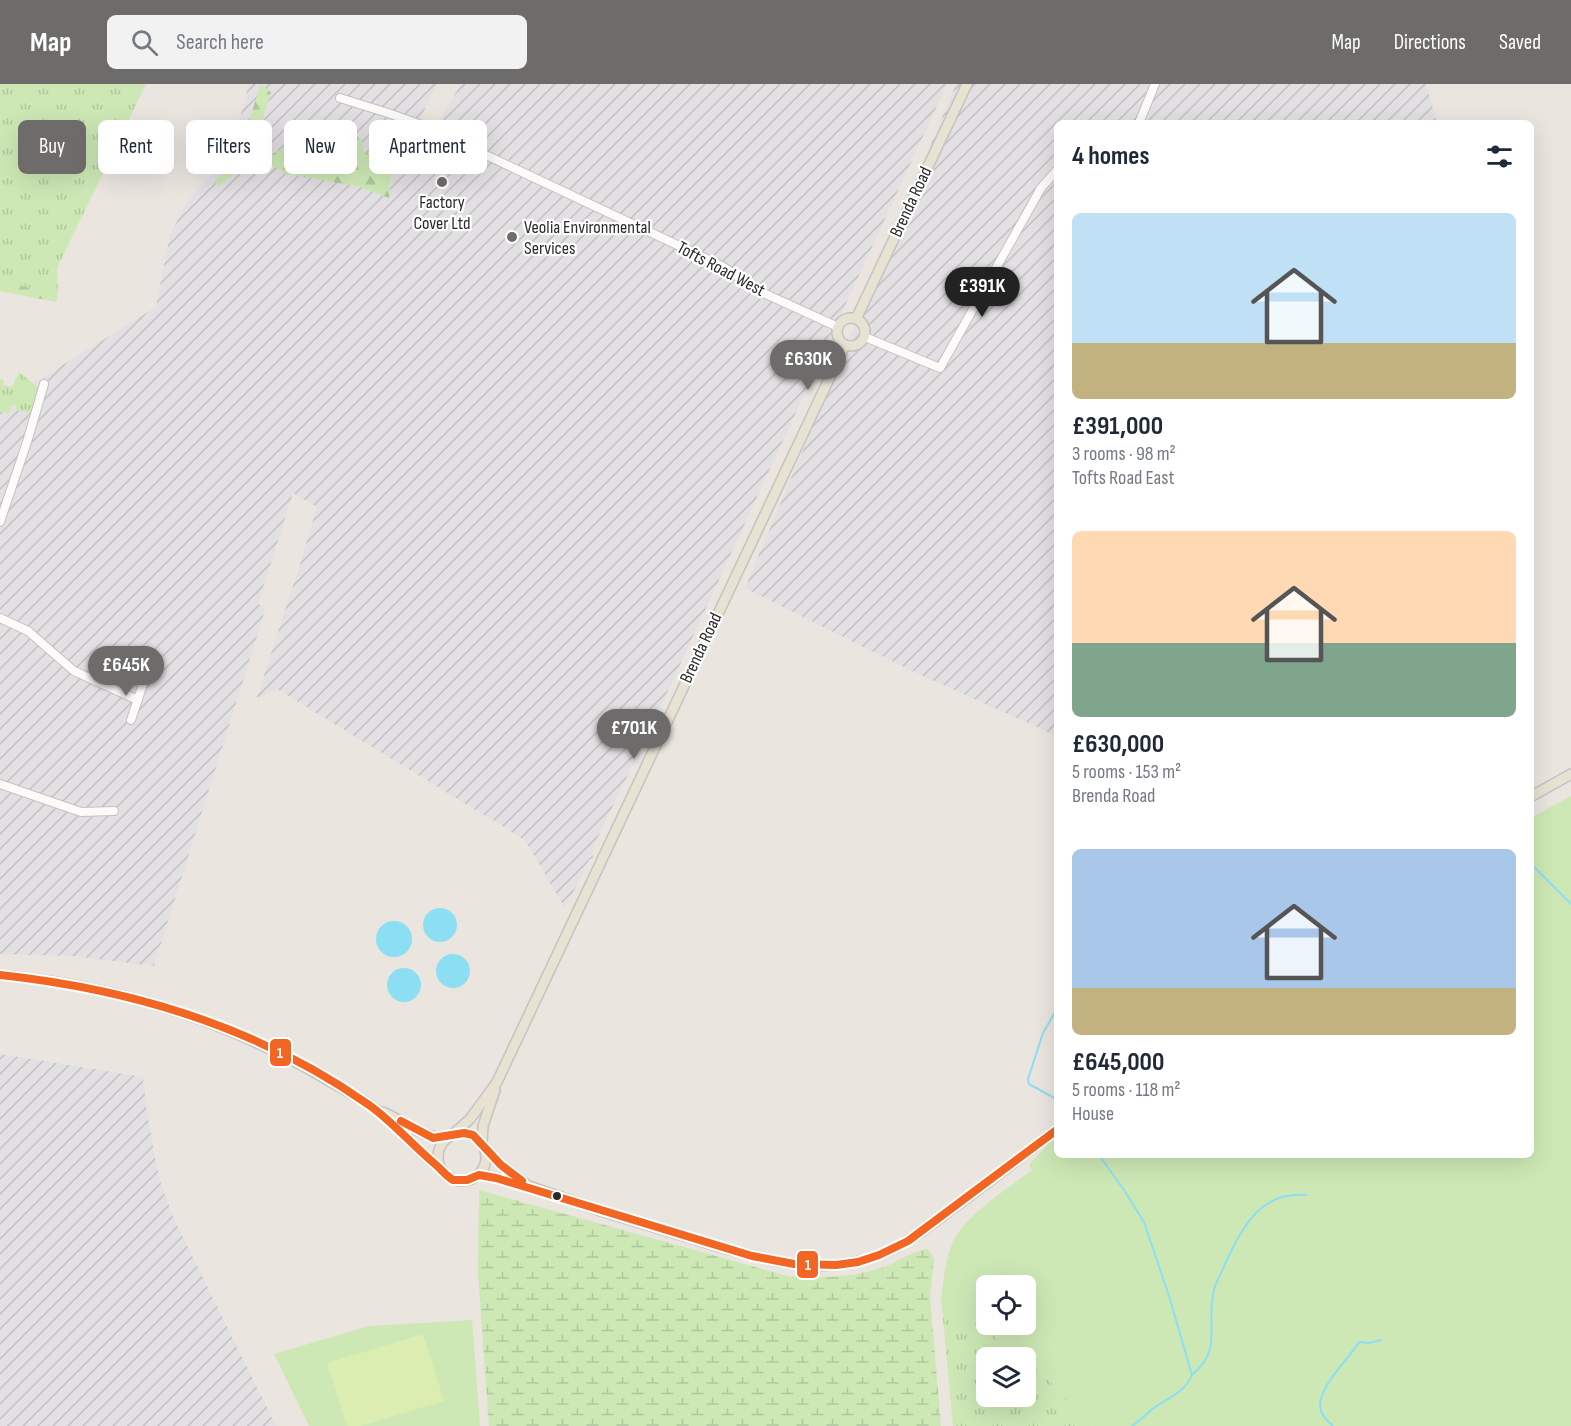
<!DOCTYPE html>
<meta charset="utf-8">
<style>
body{margin:0;font-family:"Sofia Sans Condensed",sans-serif;background:#f2f2f3;color:#1f2937;height:100vh;display:flex;flex-direction:column;font-size:22px;white-space:nowrap}
*{box-sizing:border-box;margin:0}
p{font-size:20px;color:#747a83}
.icon{flex:none;width:33px;height:33px;fill:none;stroke:currentColor;stroke-width:2;stroke-linecap:round;stroke-linejoin:round}
.map{position:relative;flex:1;overflow:hidden}
.details{position:absolute;left:1054px;top:36px;width:480px;height:1038px;display:flex;flex-direction:column;background:#fff;border-radius:9px;box-shadow:0 6px 24px #0002}
.details>*{flex:none}
.banner{position:absolute;left:18px;top:36px;width:570px;height:54px;display:flex;gap:12px}
.controls{position:absolute;left:976px;top:1191px;display:grid;gap:12px}
.controls a{display:grid;place-items:center;width:60px;height:60px;border-radius:9px;background:#fff;box-shadow:0 6px 24px #0002;font-size:30px}
.price{position:absolute;translate:-50% -51px;padding:0 14px;border-radius:21px;background:#6e6c6a;color:#fff;font-size:20px;line-height:39px;filter:drop-shadow(0 2px 3px #0008)}
.price::after{content:'';position:absolute;left:50%;top:36px;width:18px;height:14px;margin-left:-9px;background:inherit;clip-path:polygon(0 0,100% 0,50% 100%)}
.price.on{background:#222;color:#fff}
ul{padding:0;list-style:none}
li{display:grid;align-content:center;gap:12px;height:318px;padding:0 18px}
li span{display:grid;place-items:center;height:186px;border-radius:9px;color:#555}
li>.icon{margin-inline-start:auto}
span .icon{width:108px;height:108px;fill:#fffc;stroke-width:1}
li b{font-size:26px}
h2{display:flex;justify-content:space-between;align-items:center;height:72px;padding:0 18px;font-size:26px}
.pill{padding:0 21px;border-radius:9px;background:#fff;box-shadow:0 6px 24px #0002;font-size:21px;line-height:54px}
.pill.on{background:#6e6c6a;color:#fff}
header{display:flex;align-items:center;gap:36px;box-sizing:border-box;height:84px;padding:0 30px;background:#6e6c6a;color:#fff}
header strong{font-size:28px}
nav{display:flex;gap:33px;margin-inline-start:auto;font-size:21px}
.search{width:420px;height:54px;background:#f2f2f3;display:flex;align-items:center;gap:15px;box-sizing:border-box;padding:0 21px;border-radius:9px;color:#747a83;font-size:22px}
.map>svg:first-child{display:block}
.industrial{fill:url(#industrial-furrows)}
.grass{fill:url(#grass-tufts)}
.forest{fill:url(#forest-firs)}
.wetland{fill:url(#wetland-marsh)}
.park{fill:#cde8b5;fill-rule:evenodd}
.pitch{fill:#dbedb1}
.water{fill:#8cdff3}
.lines{fill:none;stroke-linecap:round;stroke-linejoin:round}
.stream{stroke:#8cdff3;stroke-width:2}
.minor-casing{stroke:#c3c1c1;stroke-width:10}
.major-casing{stroke:#c5c3c1;stroke-width:12}
.minor{stroke:#fcfbfa;stroke-width:8}
.major{stroke:#e8e2d2;stroke-width:9}
.bus-1-casing{stroke:#fff;stroke-width:12}
.bus-1{stroke:#f26522;stroke-width:8}
.poi-dot{fill:#6e6c6a;stroke:#fff;stroke-width:2}
.bus-dot{fill:#2b2b2b;stroke:#fff;stroke-width:2}
.labels{text-anchor:middle;dominant-baseline:central;stroke-width:4.5;stroke-linejoin:round;paint-order:stroke}
.poi-label{font-size:18px;fill:#2b2b2b;stroke:#fff}
.street-label{font-size:18px;fill:#2b2b2b;stroke:#fff}
.line-badge{stroke:#fff;stroke-width:2}
.badge-label{font-size:16px;text-anchor:middle;font-weight:bold;fill:#fff}
</style>
<header>
<strong>Map</strong>
<div class="search"><svg class="icon" aria-label="search" viewBox="0 0 24 24"><circle cx="10" cy="10" r="6"/><path d="M15 15l6 6"/></svg>Search here</div>
<nav><a>Map</a><a>Directions</a><a>Saved</a></nav>
</header>
<div class="map">
<svg width="1571" height="1342" viewBox="0 0 1571 1342">
<defs>
<pattern id="industrial-furrows" width="10" height="10" patternUnits="userSpaceOnUse" patternTransform="scale(1.5)"><rect width="10" height="10" fill="#e3e0e3"/><path d="M-1 1l2-2M0 10L10 0M9 11l2-2" fill="none" stroke="#c3c0c3"/></pattern>
<pattern id="grass-tufts" width="24" height="20" patternUnits="userSpaceOnUse" patternTransform="scale(1.5)"><rect width="24" height="20" fill="#cde8b5"/><path d="M3 7l-1-3M5 7V3M7 7l1-3M15 17l-1-3M17 17v-4M19 17l1-3" fill="none" stroke="#b0c79c"/></pattern>
<pattern id="forest-firs" width="22" height="20" patternUnits="userSpaceOnUse" patternTransform="scale(1.5)"><rect width="22" height="20" fill="#cde8b5"/><path d="M5 1l3.5 6h-7zM16 11l3.5 6h-7z" fill="#b0c79c"/></pattern>
<pattern id="wetland-marsh" width="20" height="14" patternUnits="userSpaceOnUse" patternTransform="scale(1.5)"><rect width="20" height="14" fill="#cde8b5"/><path d="M1 5h8M5 5V1M11 12h8M15 12V8" fill="none" stroke="#b0c79c"/></pattern>
</defs>
<rect width="100%" height="100%" fill="#eae5df"/>
<!-- industrial -->
<g class="industrial">
<path d="M249,0H437L421,33L437,41L461,0H947L655,635L595,759L592,767L593,774L590,775L585,782L580,795L565,824L525,756L277,605L259,614L257,613L301,477L317,423L293,409L258,520L266,523L154,882L73,872L0,870V320L156,223L170,151L184,123L205,96L216,88L230,71Z"/>
<path d="M956,0H1426L1437,39H1058L1057,652L912,587L745,504Z"/>
<path d="M0,970L143,993L146,1022L155,1074L160,1097L173,1133L276,1342H0Z"/>
</g>
<!-- grass -->
<g class="grass">
<path d="M0,0H146L57,184L58,209L0,198Z"/>
<path d="M19,288L40,305L33,330L16,326V321H12L9,329L0,328V295L4,296L3,301L12,303Z"/>
<path d="M941,1213L1022,1273L987,1274V1312H1026V1276L1040,1287L1093,1342H953Z"/>
</g>
<!-- forest -->
<g class="forest">
<path d="M260,1L271,8L255,61L240,81V85L219,102L214,97L237,79Z"/>
<path d="M339,36L362,56L363,67L392,82L389,114L357,102L286,90L262,75Z"/>
<path d="M0,198L58,209L56,218L0,207Z"/>
</g>
<!-- wetland -->
<path class="wetland" d="M479,1106L787,1192C820,1194 853,1194 884,1183C900,1177 909,1168 927,1165L934,1174L930,1213L941,1342H489L478,1190Z"/>
<!-- park -->
<g class="park">
<path d="M1571,712V1342H1093L1040,1287L1026,1276V1274L1022,1273L941,1213C944,1195 945,1175 953,1158C967,1129 1008,1105 1032,1086L1029,1081L1057,1051L1058,1071H1532V733ZM987,1202H1026V1240H987Z"/>
<path d="M472,1236L480,1342H309L274,1270L369,1242Z"/>
</g>
<!-- pitch -->
<path class="pitch" d="M423,1250L444,1317L361,1342H347L327,1279Z"/>
<!-- water -->
<g class="water">
<circle cx="440" cy="841" r="17"/>
<circle cx="394" cy="855" r="18"/>
<circle cx="453" cy="887" r="17"/>
<circle cx="404" cy="901" r="17"/>
</g>
<g class="lines">
<!-- stream -->
<g class="stream">
<path d="M1532,781L1571,820"/>
<path d="M1058,923L1043,949L1028,995L1029,1000L1058,1016"/>
<path d="M1099,1071L1124,1106L1144,1138L1169,1212L1192,1291C1185,1309 1165,1315 1151,1326C1145,1332 1139,1337 1132,1342"/>
<path d="M1192,1291C1224,1264 1205,1241 1214,1206C1216,1197 1222,1189 1225,1180C1242,1144 1260,1107 1306,1111"/>
<path d="M1333,1342C1327,1337 1321,1330 1320,1323C1319,1302 1349,1275 1359,1258L1369,1259L1381,1256"/>
</g>
<!-- minor casing -->
<g class="minor-casing">
<g id="minor">
<path d="M340,14L391,30L424,42L722,182L759,207L838,243"/>
<path d="M1139,39L1155,0"/>
<path d="M865,253L940,284L1041,104L1058,85"/>
<path d="M0,438L27,358L44,300"/>
<path d="M0,534L28,547L74,587L138,616"/>
<path d="M131,636L144,597"/>
<path d="M0,700L81,728L114,727"/>
</g>
</g>
<!-- major casing -->
<g class="major-casing">
<g id="major">
<circle cx="851" cy="248" r="14"/>
<path d="M856,235L967,0"/>
<path d="M1532,712L1571,690"/>
<path d="M0,891C117,902 230,937 331,998C345,1006 360,1014 374,1024C398,1042 416,1067 441,1085"/>
<path d="M383,1028C404,1037 424,1056 447,1053"/>
<circle cx="462" cy="1073" r="24"/>
<path d="M453,1050L470,1035L497,998L845,261"/>
<path d="M482,1059L483,1042L495,1006"/>
<path d="M485,1064L501,1081L526,1100"/>
<path d="M479,1091C525,1096 569,1118 614,1131C646,1141 678,1150 710,1160C766,1176 822,1193 879,1171C906,1161 929,1142 952,1125C988,1099 1022,1072 1058,1045"/>
</g>
</g>
<!-- minor -->
<use href="#minor" class="minor"/>
<!-- major -->
<use href="#major" class="major"/>
<!-- bus-1 casing -->
<g class="bus-1-casing">
<g id="bus-1">
<path d="M0,891C131,905 260,944 369,1021C393,1038 413,1062 436,1081C442,1086 446,1092 453,1096H467L479,1091L496,1094L752,1172L794,1180L836,1181L858,1178L879,1171L908,1157L1058,1045"/>
<path d="M401,1037L433,1054L464,1049L473,1051L501,1081L522,1097"/>
</g>
</g>
<!-- bus-1 -->
<use href="#bus-1" class="bus-1"/>
</g>
<!-- markers -->
<g class="poi-dot">
<circle cx="442" cy="98" r="6"/>
<circle cx="512" cy="153" r="6"/>
</g>
<circle class="bus-dot" cx="557" cy="1112" r="5"/>
<g class="labels">
<!-- poi labels -->
<g class="poi-label">
<text x="442" y="118">Factory<tspan x="442" dy="21">Cover Ltd</tspan></text>
<text x="524" y="143" text-anchor="start">Veolia Environmental<tspan x="524" dy="21">Services</tspan></text>
</g>
<!-- street labels -->
<g class="street-label">
<text transform="translate(911 118) rotate(-65)">Brenda Road</text>
<text transform="translate(721 185) rotate(28)">Tofts Road West</text>
<text transform="translate(701 564) rotate(-65)">Brenda Road</text>
</g>
</g>
<g class="line-badge">
<rect x="269" y="954" width="23" height="29" rx="6" fill="#f26522"/>
<rect x="796" y="1166" width="23" height="29" rx="6" fill="#f26522"/>
</g>
<g class="badge-label">
<text x="280" y="974">1</text>
<text x="808" y="1186">1</text>
</g>
</svg>
<div class="controls">
<a><svg class="icon" aria-label="locate" viewBox="0 0 24 24"><circle cx="12" cy="12" r="6"/><path d="M12 2v4M12 18v4M2 12h4M18 12h4"/></svg></a>
<a><svg class="icon" aria-label="layers" viewBox="0 0 24 24"><path d="M12 4l9 5-9 5-9-5zM3 14l9 5 9-5"/></svg></a>
</div>
<b class="price on" style="left:982px;top:234px">£391K</b>
<b class="price" style="left:808px;top:307px">£630K</b>
<b class="price" style="left:126px;top:613px">£645K</b>
<b class="price" style="left:634px;top:676px">£701K</b>
<div class="banner">
<a class="pill on">Buy</a>
<a class="pill">Rent</a>
<a class="pill">Filters</a>
<a class="pill">New</a>
<a class="pill">Apartment</a>
</div>
<section class="details">
<h2>4 homes<svg class="icon" aria-label="filters" viewBox="0 0 24 24"><path d="M4 7h16M4 17h16"/><circle cx="9" cy="7" r="2"/><circle cx="15" cy="17" r="2"/></svg></h2>
<ul>
<li><span style="background:linear-gradient(#bfe0f5 70%,#c2b280 0)"><svg class="icon" aria-label="home" viewBox="0 0 24 24"><path d="M3 11l9-7 9 7M6 9v11h12V9"/></svg></span><div><b>£391,000</b><p>3 rooms · 98 m²</p><p>Tofts Road East</p></div></li>
<li><span style="background:linear-gradient(#ffd9b3 60%,#7fa58c 0)"><svg class="icon" aria-label="home" viewBox="0 0 24 24"><path d="M3 11l9-7 9 7M6 9v11h12V9"/></svg></span><div><b>£630,000</b><p>5 rooms · 153 m²</p><p>Brenda Road</p></div></li>
<li><span style="background:linear-gradient(#a9c7e8 75%,#c2b280 0)"><svg class="icon" aria-label="home" viewBox="0 0 24 24"><path d="M3 11l9-7 9 7M6 9v11h12V9"/></svg></span><div><b>£645,000</b><p>5 rooms · 118 m²</p><p>House</p></div></li>
</ul>
</section>
</div>
